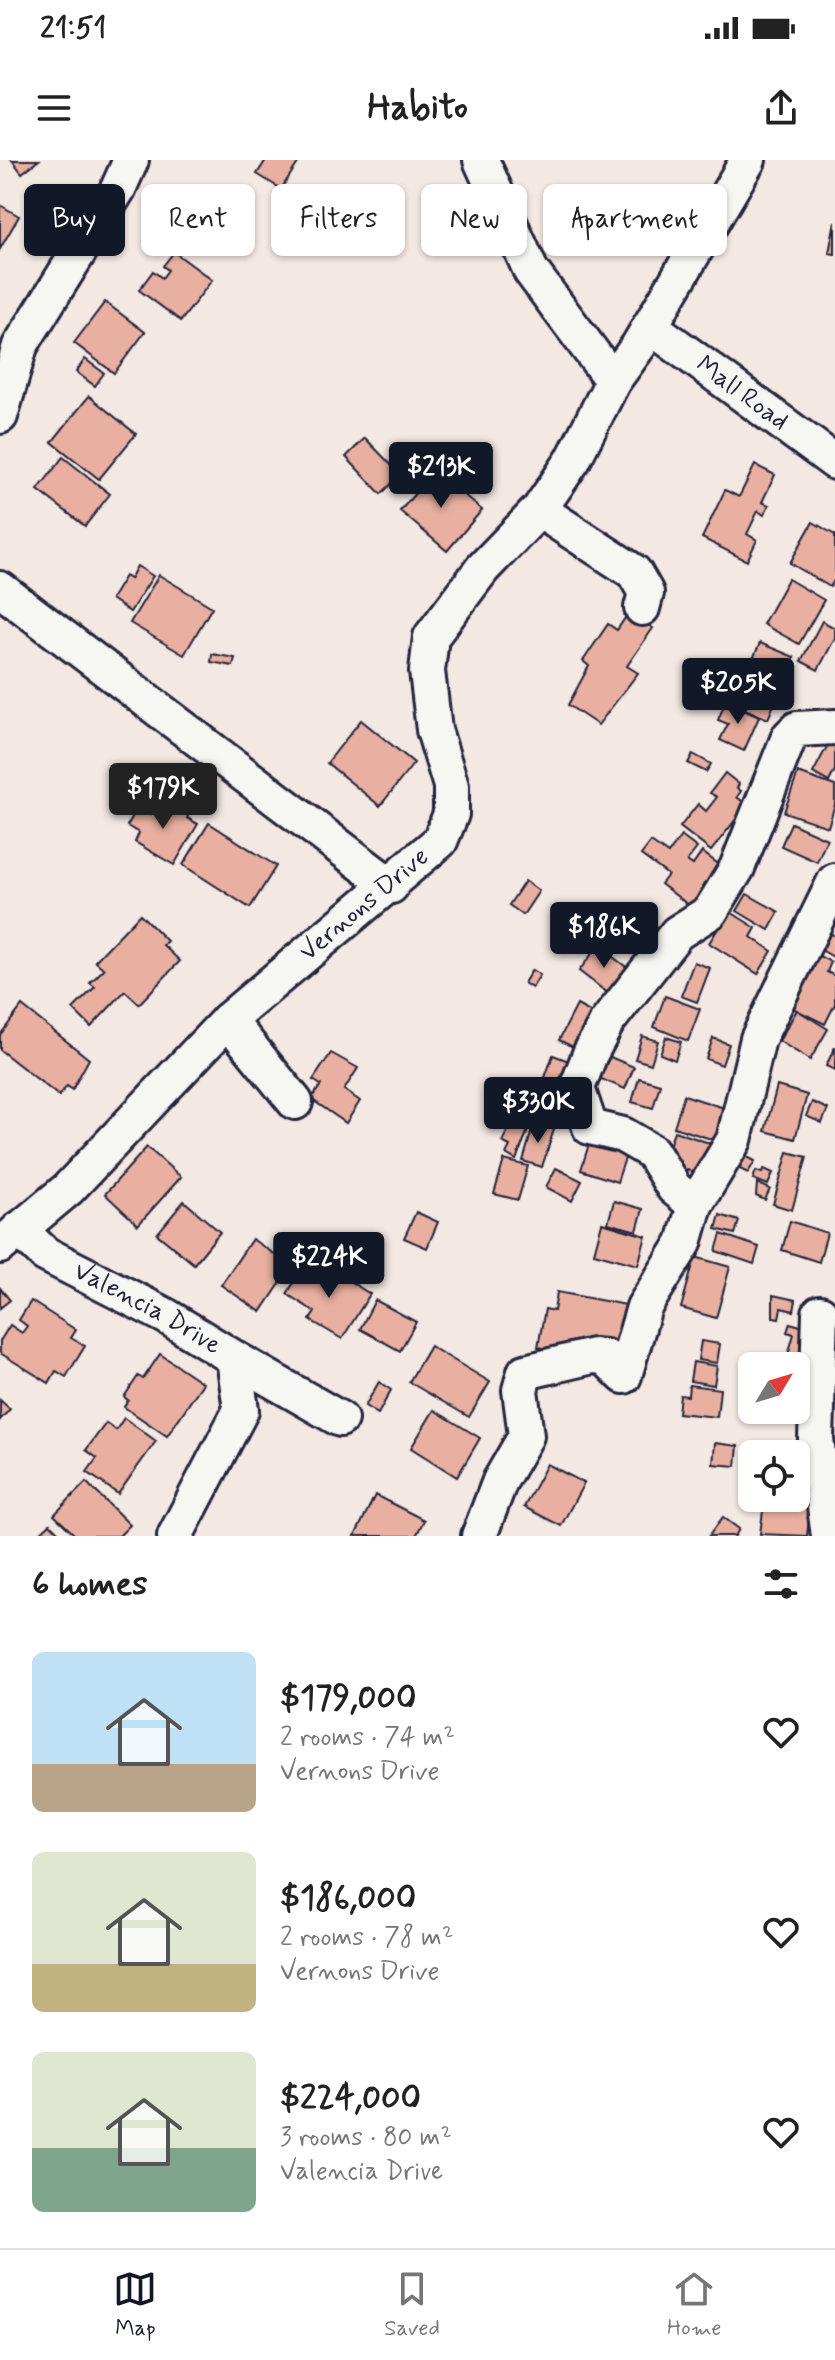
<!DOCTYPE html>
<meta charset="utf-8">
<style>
body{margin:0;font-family:Mynerve,sans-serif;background:#f6f6f6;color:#222;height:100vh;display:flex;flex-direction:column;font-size:30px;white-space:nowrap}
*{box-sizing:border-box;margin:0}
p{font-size:26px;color:#767676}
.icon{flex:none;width:44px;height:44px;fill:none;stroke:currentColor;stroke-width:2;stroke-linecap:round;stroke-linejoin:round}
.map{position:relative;height:1376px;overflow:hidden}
.side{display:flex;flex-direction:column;background:#fff;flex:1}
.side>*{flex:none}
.top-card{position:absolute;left:24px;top:24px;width:788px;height:72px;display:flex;gap:16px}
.needle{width:52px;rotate:52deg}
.fabs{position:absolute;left:738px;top:1192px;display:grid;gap:16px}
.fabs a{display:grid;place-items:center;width:72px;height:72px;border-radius:12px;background:#fff;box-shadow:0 2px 6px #0004;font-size:40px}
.price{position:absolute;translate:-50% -68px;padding:0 18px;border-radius:8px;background:#111827;color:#fff;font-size:26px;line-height:52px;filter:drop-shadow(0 2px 4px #0008)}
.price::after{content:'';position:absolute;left:50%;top:48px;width:24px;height:18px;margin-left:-12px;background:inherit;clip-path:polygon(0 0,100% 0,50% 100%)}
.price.active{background:#222;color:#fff}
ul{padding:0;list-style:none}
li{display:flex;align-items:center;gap:24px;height:200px;padding:0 32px}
li span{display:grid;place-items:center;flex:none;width:224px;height:160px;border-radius:12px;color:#555}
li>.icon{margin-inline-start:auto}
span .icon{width:96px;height:96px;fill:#fffc;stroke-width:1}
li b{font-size:34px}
h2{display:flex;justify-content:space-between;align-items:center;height:96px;padding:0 32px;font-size:34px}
.chip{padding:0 28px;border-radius:12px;background:#fff;box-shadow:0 2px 6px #0004;font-size:28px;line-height:72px}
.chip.active{background:#111827;color:#fff}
.status{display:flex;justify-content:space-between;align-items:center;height:56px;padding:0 40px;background:#fff;direction:ltr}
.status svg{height:22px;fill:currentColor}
header{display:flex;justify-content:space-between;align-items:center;height:104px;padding:0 32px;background:#fff;font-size:36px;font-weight:700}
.tab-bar{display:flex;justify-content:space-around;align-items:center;height:112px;border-top:2px solid #e0e0e0;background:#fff;font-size:22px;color:#767676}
.tab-bar a{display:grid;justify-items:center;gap:4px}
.tab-bar .active{color:#111827}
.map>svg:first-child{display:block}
.building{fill:#e9b0a1;stroke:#22223b;stroke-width:2}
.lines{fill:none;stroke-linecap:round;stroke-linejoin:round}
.minor-casing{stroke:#22223b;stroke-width:40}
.minor{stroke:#f6f6f2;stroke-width:34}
.labels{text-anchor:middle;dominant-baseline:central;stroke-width:7;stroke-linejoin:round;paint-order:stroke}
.street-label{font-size:26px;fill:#22223b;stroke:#f6f6f2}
</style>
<div class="status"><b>21:51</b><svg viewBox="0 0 49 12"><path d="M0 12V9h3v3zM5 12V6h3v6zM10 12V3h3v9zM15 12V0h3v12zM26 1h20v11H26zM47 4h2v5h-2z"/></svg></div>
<header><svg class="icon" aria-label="menu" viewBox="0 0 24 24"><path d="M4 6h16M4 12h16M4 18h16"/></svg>Habito<svg class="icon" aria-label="share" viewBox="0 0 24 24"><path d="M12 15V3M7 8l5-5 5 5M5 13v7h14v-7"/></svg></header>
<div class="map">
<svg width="835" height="1376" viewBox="0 0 835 1376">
<rect width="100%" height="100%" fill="#f3e8e2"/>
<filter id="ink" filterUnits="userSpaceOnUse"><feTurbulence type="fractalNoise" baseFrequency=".0125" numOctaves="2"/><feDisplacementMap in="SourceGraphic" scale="16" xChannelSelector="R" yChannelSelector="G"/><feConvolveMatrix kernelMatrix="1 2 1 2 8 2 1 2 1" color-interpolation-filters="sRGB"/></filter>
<g filter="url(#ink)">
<!-- building -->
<g class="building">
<path d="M12,0H39L22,13Z"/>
<path d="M266,0H300L281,29L257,14Z"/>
<path d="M230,40L250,59L230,79L210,59Z"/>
<path d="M0,45L19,56L0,89Z"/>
<path d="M835,61V94L829,93Z"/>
<path d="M174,92L212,120L181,161L139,130L153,111L162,118L168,110L163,106Z"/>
<path d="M105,142L145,172L114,213L74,183Z"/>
<path d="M85,199L104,213L95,226L76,212Z"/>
<path d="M89,236L136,274L99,319L52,282Z"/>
<path d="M365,278L401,315L381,334L346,297Z"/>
<path d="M63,297L110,334L85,366L38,330Z"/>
<path d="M755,305L775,315L762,342L769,345L764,355L758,351L747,374L757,380L747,401L702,378L725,330L739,337Z"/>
<path d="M435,310L482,350L447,391L400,351Z"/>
<path d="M813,362L835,375V419L830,427L790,403Z"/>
<path d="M137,406L153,416L130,452L111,439L125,416L130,419Z"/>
<path d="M159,415L212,447L184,495L130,463Z"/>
<path d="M788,419L824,440L799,484L763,464Z"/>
<path d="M629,452L653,468L627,506L638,513L598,565L568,545L589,506L583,501L608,464L617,470Z"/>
<path d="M822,461L835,468V478L818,510L801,501Z"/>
<path d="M760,483L794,497L768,559L733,544Z"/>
<path d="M212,494L235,498L233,506L211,502Z"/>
<path d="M731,544L759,557L744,591L720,580L728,564L718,560L724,545L729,547Z"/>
<path d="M361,560L414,603L380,646L327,603Z"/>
<path d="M831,579L835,581V610L829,622L813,613Z"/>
<path d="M693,594L711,604L706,612L688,603Z"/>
<path d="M725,613L739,624L737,628L741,631L737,637L747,645L711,691L680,667L698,644L706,651L717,637L710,633Z"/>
<path d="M798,613L835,626V644L828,667L784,652Z"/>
<path d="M159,641L189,654L187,658L198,664L174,705L135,682L139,673L127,666L138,647L151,654Z"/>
<path d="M209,663L276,706L250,748L183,705Z"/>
<path d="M791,663L827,679L817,702L781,686Z"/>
<path d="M681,676L697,688L687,701L693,705L702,692L725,709L695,750L661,724L668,715L641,695L651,682L668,694Z"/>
<path d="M525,721L539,731L523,755L509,745Z"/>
<path d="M747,734L779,752L769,770L737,751Z"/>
<path d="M729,751L756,768L751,777L772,791L758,814L709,783Z"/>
<path d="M140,754L167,781L163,785L180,801L139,844L125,831L91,867L73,849L95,827L90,823L104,809L95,801Z"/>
<path d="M826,770L835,776V798L816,787Z"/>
<path d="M598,786L629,809L610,835L579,811Z"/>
<path d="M813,793L831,802L827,812L835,816V844L825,864L786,845Z"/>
<path d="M694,802L710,808L697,842L681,836Z"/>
<path d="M532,810L540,815L532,828L524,823Z"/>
<path d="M665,836L700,849L688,881L654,867Z"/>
<path d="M577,845L601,858L583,892L559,880Z"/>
<path d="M22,846L89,899L72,930L67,926L59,936L0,890V875Z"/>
<path d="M797,850L828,869L810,900L779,881Z"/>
<path d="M642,876L658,881L651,904L635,899Z"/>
<path d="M666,877L681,882L675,900L660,894Z"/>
<path d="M713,878L729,884L722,905L706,899Z"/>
<path d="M835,887V910L826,906Z"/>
<path d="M331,893L358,908L344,930L360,941L346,963L311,939L321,925L313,920Z"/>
<path d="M603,894L634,907L625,929L594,916Z"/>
<path d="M553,895L577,904L566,935L542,926Z"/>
<path d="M639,918L660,924L653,948L632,942Z"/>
<path d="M777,926L807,935L795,979L765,971Z"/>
<path d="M684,935L727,949L717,981L674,967Z"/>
<path d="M812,942L828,949L822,963L806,956Z"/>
<path d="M517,962L529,968L516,1000L506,994L510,986L502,982L511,964L515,966Z"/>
<path d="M534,963L554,969L542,1007L523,1001Z"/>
<path d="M674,971L715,985L705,1016L664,1002Z"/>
<path d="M592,974L629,986L617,1022L581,1010Z"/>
<path d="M147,987L181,1017L138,1065L105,1034Z"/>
<path d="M788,992L807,997L792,1050L773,1044Z"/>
<path d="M741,994L755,1001L748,1013L734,1006Z"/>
<path d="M504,1000L528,1006L518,1040L494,1034Z"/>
<path d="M556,1008L582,1021L572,1041L546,1027Z"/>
<path d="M764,1009L773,1013L768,1025L753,1019L756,1011L762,1013Z"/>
<path d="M757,1023L770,1029L765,1040L756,1036Z"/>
<path d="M184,1041L220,1072L194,1104L157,1074Z"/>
<path d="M614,1041L643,1049L637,1071L608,1063Z"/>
<path d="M416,1052L438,1062L427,1088L404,1078Z"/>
<path d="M720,1055L739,1061L735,1074L716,1069Z"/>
<path d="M790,1061L827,1073L819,1102L782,1090Z"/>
<path d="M602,1063L646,1076L638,1105L594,1093Z"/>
<path d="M721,1074L759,1087L754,1104L716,1091Z"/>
<path d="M252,1079L292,1106L261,1152L221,1125Z"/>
<path d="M695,1097L730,1107L716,1158L681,1148Z"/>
<path d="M305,1104L334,1121L338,1114L370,1134L342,1179L310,1160L315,1152L287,1134Z"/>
<path d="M0,1128L10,1140L0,1148Z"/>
<path d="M557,1132L626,1145L618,1186L586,1196L538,1187L545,1149L554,1151Z"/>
<path d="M773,1135L796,1140L794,1151L781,1148L779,1158L773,1157Z"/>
<path d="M375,1140L416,1162L400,1191L360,1169Z"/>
<path d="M31,1141L76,1170L71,1178L85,1186L66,1217L56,1211L49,1223L0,1193V1181L10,1165L22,1173L27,1166L19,1160Z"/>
<path d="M790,1163L811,1169L802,1199L798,1197L796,1201L788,1195L794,1174L787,1172Z"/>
<path d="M701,1181L720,1184L717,1203L698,1200Z"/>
<path d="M430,1186L490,1222L469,1257L409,1222Z"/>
<path d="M160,1194L203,1223L167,1276L124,1247L128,1240L124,1237L138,1216L143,1219Z"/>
<path d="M693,1202L717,1206L714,1225L690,1221Z"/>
<path d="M379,1222L391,1230L378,1254L365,1246Z"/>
<path d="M689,1225L720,1229L717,1257L678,1253L680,1235L688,1236Z"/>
<path d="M752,1236V1250H769L763,1259L746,1251Z"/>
<path d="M0,1240L10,1249L0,1260Z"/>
<path d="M434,1250L480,1278L457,1317L411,1288Z"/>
<path d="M124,1258L156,1281L118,1334L87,1312L97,1298L86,1290L106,1263L116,1270Z"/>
<path d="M715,1283L738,1286L736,1306L713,1304Z"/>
<path d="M547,1304L584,1323L561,1366L524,1347Z"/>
<path d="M86,1322L130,1365L119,1376H76L54,1355Z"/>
<path d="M375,1335L424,1360L416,1376H355Z"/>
<path d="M764,1343L810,1349L807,1376L760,1374Z"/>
<path d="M723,1357L739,1369L735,1376H709Z"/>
<path d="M50,1364L62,1376H37Z"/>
</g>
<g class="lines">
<!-- minor casing -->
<g class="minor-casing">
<g id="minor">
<path d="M481,0L531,111L613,221"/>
<path id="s1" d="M650,166L835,302"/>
<path d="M0,256L20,186L118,29L131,0"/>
<path d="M539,350L634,412L646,433L642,448"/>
<path d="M0,429L391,726"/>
<path d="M228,860L295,942"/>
<path d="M695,1045L734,980L758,879L835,721"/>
<path id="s2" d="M19,1069L45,1094L166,1156L234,1198L241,1250L175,1376"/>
<path id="s3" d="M0,1086L68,1029L228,860L440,681L451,654V626L434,570L427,511L431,477L483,408L539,350L573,300L613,221L639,185L748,0"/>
<path d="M820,1153L816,1279L829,1376"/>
<path d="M234,1198L340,1259"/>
<path d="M479,1376L500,1321L526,1276L520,1230L525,1212L593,1196L605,1197L624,1216L644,1147L684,1083L695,1045L674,1028L652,992L623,975L590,967L577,928L590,894L607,862L677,773L710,752L737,708L789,577L797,569L835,567"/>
</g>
</g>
<!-- minor -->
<use href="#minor" class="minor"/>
</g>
</g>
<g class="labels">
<!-- street labels -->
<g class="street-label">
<text stroke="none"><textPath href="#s1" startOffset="114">Mall Road</textPath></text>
<text stroke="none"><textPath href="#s3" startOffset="500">Vernons Drive</textPath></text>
<text stroke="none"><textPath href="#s2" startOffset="152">Valencia Drive</textPath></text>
</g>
</g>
</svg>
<div class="fabs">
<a><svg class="needle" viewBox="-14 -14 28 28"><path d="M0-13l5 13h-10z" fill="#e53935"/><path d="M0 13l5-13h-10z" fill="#767676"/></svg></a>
<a><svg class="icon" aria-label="locate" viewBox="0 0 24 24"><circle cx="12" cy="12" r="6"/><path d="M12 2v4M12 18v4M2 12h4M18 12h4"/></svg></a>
</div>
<b class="price" style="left:441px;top:350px">$213K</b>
<b class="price" style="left:738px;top:566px">$205K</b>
<b class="price active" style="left:163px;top:671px">$179K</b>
<b class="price" style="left:604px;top:810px">$186K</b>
<b class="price" style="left:538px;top:985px">$330K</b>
<b class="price" style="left:329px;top:1140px">$224K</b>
<div class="top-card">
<a class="chip active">Buy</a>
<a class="chip">Rent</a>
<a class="chip">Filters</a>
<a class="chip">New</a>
<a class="chip">Apartment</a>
</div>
</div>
<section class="side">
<h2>6 homes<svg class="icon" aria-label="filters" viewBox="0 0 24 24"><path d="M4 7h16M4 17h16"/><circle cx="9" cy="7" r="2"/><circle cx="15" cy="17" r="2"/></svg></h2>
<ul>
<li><span style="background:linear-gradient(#bfe0f5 70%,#b9a48a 0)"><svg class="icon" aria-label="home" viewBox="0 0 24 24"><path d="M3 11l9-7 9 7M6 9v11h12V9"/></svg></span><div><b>$179,000</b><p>2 rooms · 74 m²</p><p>Vernons Drive</p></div><svg class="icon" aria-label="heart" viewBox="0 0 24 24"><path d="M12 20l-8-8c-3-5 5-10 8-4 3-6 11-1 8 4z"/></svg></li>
<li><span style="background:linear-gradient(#dfe7d0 70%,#c2b280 0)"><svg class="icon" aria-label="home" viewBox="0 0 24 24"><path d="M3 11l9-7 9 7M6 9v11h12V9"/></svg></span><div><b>$186,000</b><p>2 rooms · 78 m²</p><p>Vernons Drive</p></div><svg class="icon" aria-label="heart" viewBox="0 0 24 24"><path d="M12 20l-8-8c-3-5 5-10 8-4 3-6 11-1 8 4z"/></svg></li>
<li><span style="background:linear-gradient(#dfe7d0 60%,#7fa58c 0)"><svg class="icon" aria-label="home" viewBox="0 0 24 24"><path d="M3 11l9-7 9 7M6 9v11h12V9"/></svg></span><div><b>$224,000</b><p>3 rooms · 80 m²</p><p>Valencia Drive</p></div><svg class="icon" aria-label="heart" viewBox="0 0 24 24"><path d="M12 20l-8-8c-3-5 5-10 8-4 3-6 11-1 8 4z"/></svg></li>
</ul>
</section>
<nav class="tab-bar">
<a class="active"><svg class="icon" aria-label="map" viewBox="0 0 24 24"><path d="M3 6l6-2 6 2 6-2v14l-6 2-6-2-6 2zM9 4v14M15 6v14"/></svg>Map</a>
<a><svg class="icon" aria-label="saved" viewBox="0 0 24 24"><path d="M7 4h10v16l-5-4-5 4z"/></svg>Saved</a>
<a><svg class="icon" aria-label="home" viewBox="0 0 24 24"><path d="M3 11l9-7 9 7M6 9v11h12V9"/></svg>Home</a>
</nav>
